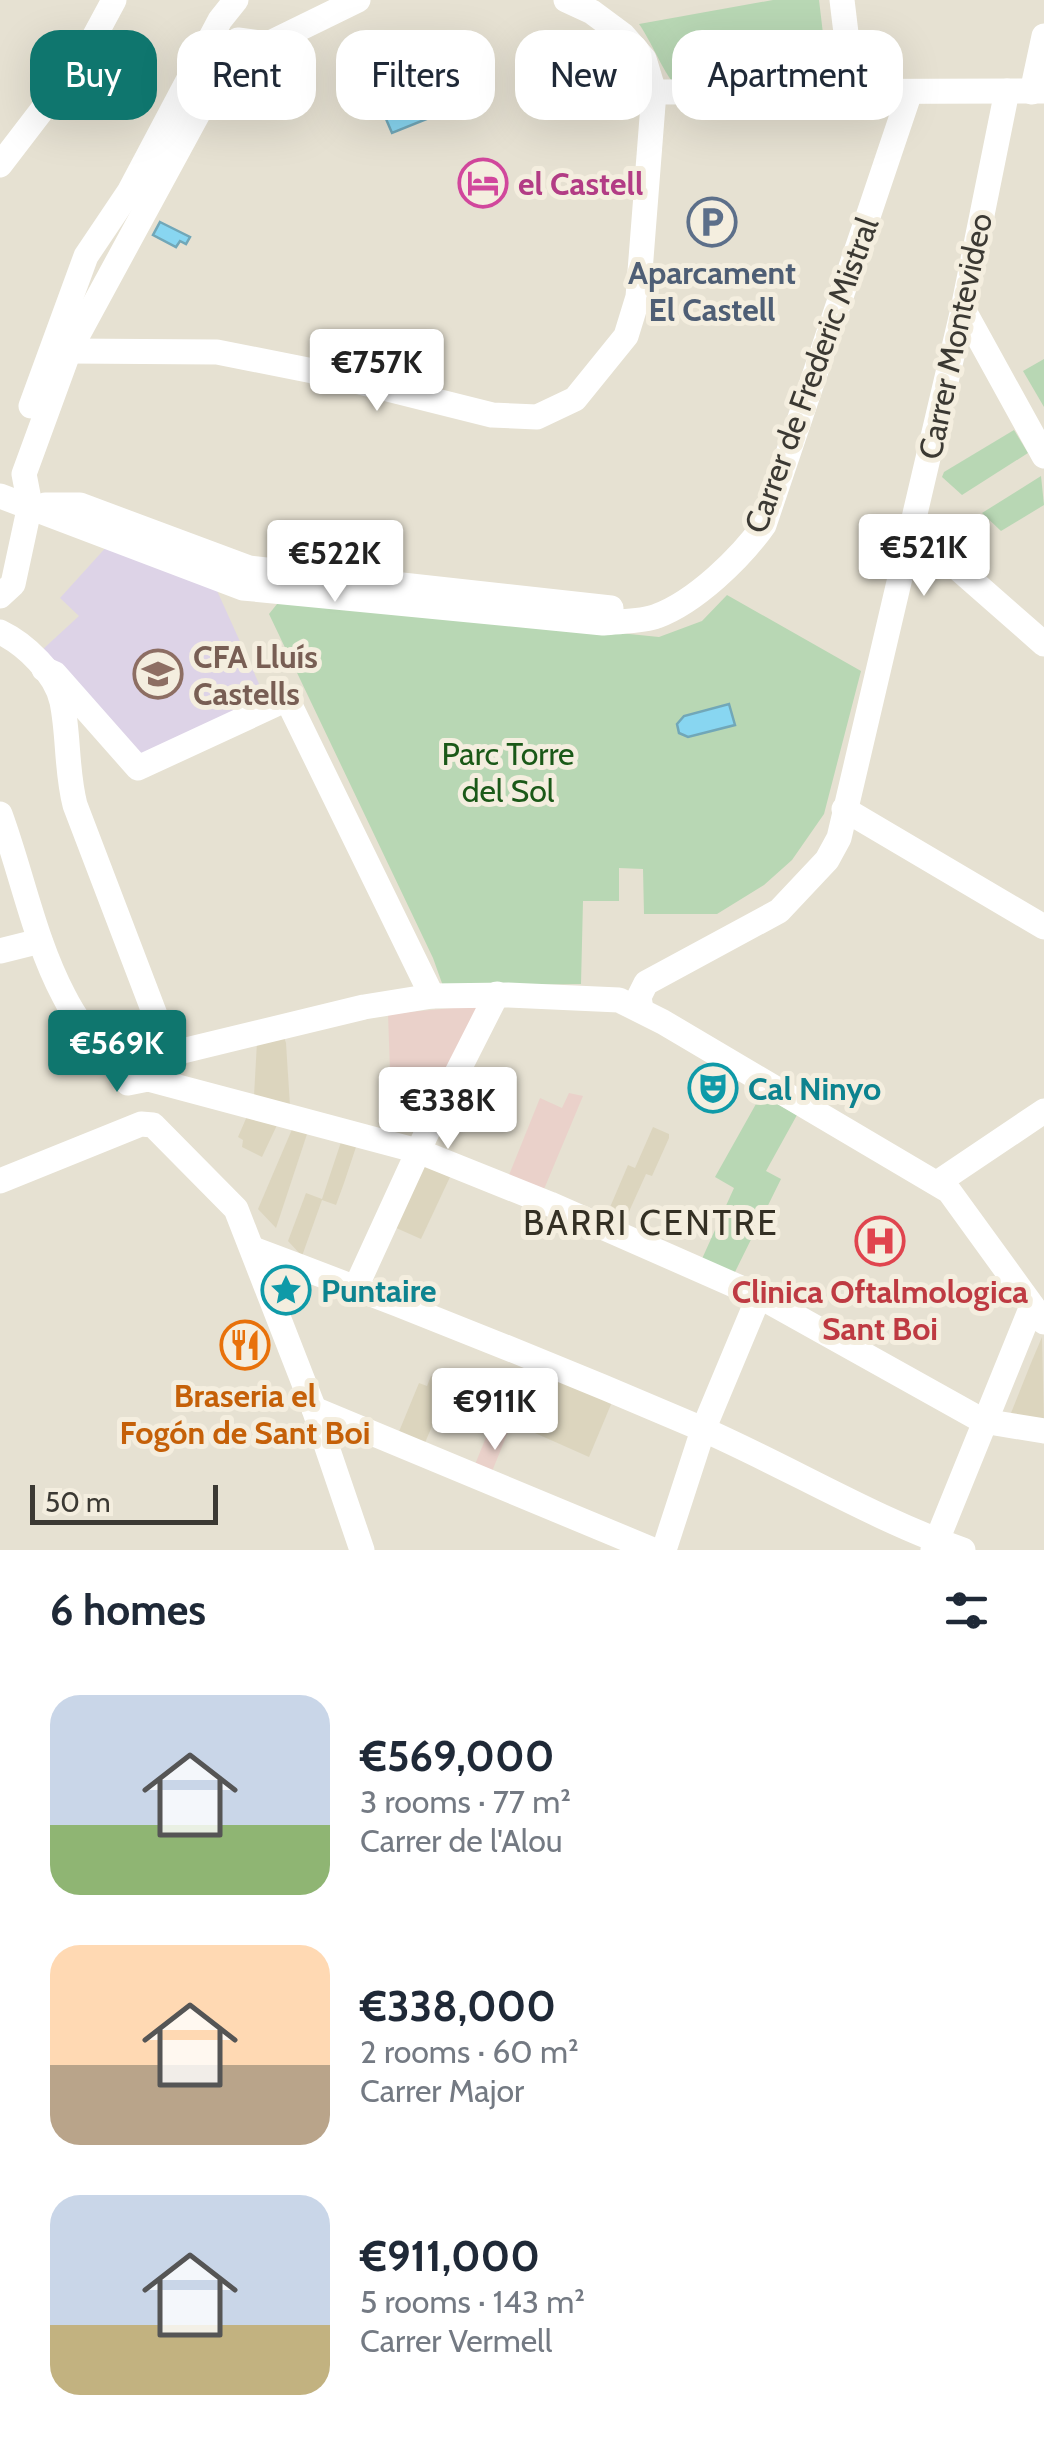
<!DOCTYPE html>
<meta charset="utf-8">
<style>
body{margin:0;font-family:Cabin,sans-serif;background:#f2f2f3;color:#1f2937;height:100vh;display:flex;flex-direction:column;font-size:38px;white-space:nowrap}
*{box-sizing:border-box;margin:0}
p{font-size:32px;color:#747a83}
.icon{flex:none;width:55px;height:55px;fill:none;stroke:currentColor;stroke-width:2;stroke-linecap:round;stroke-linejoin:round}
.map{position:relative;height:1550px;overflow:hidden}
.details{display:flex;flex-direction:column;background:#fff;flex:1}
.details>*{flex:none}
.hud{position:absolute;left:30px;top:30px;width:985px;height:90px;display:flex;gap:20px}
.scale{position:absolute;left:30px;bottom:25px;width:188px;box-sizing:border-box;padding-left:10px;border:5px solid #3b3933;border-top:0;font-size:28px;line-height:35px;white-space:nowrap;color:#3b3933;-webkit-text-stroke:8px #f4eedf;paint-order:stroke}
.price{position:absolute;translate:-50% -85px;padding:0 22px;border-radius:10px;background:#fff;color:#222;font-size:32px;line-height:65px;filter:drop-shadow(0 2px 5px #0008)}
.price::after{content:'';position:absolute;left:50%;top:60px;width:30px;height:22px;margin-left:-15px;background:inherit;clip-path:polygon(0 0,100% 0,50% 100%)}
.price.selected{background:#0f766e;color:#fff}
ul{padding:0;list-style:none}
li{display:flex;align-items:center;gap:30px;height:250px;padding:0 50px}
li span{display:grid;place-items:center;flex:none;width:280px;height:200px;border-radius:30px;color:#555}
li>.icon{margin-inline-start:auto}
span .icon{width:120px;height:120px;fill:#fffc;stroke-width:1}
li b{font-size:42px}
h2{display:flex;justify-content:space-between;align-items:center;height:120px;padding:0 50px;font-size:42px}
.chip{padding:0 35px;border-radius:30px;background:#fff;box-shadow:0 10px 40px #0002;font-size:35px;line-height:90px}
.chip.selected{background:#0f766e;color:#fff}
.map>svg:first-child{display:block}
.built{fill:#dcd5be}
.industrial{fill:#ead1ca}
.education{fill:#ddd3e7}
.green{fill:#b8d7b4}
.water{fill:#88d6f1;stroke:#71a7b8;stroke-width:2.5}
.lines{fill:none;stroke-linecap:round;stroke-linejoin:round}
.street{stroke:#fff;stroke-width:25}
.labels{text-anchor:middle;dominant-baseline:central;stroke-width:10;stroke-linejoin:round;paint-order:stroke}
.hotel-label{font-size:32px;font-weight:bold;fill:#b23c85;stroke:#f4eedf;text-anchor:start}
.service-label{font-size:32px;font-weight:bold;fill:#4e5e75;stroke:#f4eedf}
.street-label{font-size:32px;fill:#3b3933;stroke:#f4eedf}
.education-label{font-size:32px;font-weight:bold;fill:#785e54;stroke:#f4eedf;text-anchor:start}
.park-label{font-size:32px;fill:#1b5918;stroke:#f4eedf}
.culture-label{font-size:32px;font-weight:bold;fill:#0d838f;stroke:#f4eedf;text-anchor:start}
.health-label{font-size:32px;font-weight:bold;fill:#be3a42;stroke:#f4eedf}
.food-label{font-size:32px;font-weight:bold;fill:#c56008;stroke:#f4eedf}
.neighbourhood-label{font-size:35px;letter-spacing:2.5px;fill:#343024;stroke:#f4eedf}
</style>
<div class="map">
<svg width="1044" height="1550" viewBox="0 0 1044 1550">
<rect width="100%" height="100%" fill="#e6e1d2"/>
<!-- built -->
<g class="built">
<path d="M283,1034L286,1043L290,1106L254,1096L257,1042Z"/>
<path d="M248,1114L278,1123L262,1157L242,1147L243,1140L238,1137Z"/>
<path d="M293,1127L308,1131L276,1228L258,1209Z"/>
<path d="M653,1127L669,1134V1138L652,1176L646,1174L622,1227L605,1219L628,1165L635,1168Z"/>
<path d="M342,1139L357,1144L344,1183L336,1205L322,1200L302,1256L288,1241L306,1193L322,1199Z"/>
<path d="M424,1166L450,1177L421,1239L394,1227Z"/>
<path d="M1042,1337L1044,1424L1009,1418L1031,1363Z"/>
<path d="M532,1369L612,1402L589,1457L508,1421Z"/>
<path d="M431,1376L450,1384L424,1445L398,1434L419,1383L427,1386Z"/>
</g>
<!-- industrial -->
<g class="industrial">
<path d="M485,1005L450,1070H390L388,1014Z"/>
<path d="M569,1093L583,1096L542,1194L507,1180L540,1098L562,1108Z"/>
<path d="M495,1415L512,1422L491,1474L474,1467Z"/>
</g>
<!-- education -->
<path class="education" d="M109,544L214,584L265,697L138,760L42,650L79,616L60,598Z"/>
<!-- green -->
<g class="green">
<path d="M773,0H819L826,59L813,80L673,82C664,73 650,39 639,24Z"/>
<path d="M1044,359V407L1023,371Z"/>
<path d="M1014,430L1028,453L962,495L942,477L944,472Z"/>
<path d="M1041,476L1044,505L1001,531L982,513Z"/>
<path d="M727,595L861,671L824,814L792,860L764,885L717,914H644L643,869L619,868V901H583L581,984L443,986L433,958L269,614L281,599L659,637L702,621Z"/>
<path d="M761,1095L797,1115L766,1171L781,1179L733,1276L701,1261L734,1188L715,1177Z"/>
</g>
<!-- water -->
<g class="water">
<path d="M434,89L444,112L392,133L383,112Z"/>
<path d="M160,222L190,237L186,244L180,241L176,247L153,235Z"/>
<path d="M729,704L735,725L688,737L679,733L677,724L684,716Z"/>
</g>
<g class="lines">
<!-- street -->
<g class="street">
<path d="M842,0L853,91"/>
<path d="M654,92L1044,91"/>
<path d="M1032,92L1044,36"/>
<path d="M0,165L85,54L114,0"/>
<path d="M963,309L1044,456"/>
<path d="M69,351L217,352L328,374L492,415L537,417L575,399L626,336L638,297L654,92L644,59L623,35L592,12L566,0"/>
<path d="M31,406L86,256L129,192L220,20L236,0"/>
<path d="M0,496L243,588L603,623C620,621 642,622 657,616C695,602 741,558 764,525L910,92"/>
<path d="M45,505H80L249,568L611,608"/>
<path d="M912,528L1044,644"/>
<path d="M0,596L13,584L30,505L24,474L69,351L238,40L268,44L358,0"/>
<path d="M0,632C25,644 56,673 62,702C69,736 66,770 75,805L170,1054"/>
<path d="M44,669L55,674L138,768L287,699L432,996"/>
<path d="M844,809L1044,927"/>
<path d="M0,814C22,874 34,939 64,996C80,1028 105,1055 128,1083L148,1079L418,1151L550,1204L759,1296L983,1421L1044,1431"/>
<path d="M0,951L40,941"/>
<path d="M641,1009L639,997L646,983L779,911L827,860L839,838L963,309L1007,91"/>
<path d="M170,1054L364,1007L432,996L508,995L619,1000L663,1022L949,1191L1044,1322"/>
<path d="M0,1181L141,1124L153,1125L236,1209L314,1409L362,1550"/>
<path d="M937,1183L1044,1111"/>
<path d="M253,1249C403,1305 553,1365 700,1428C789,1467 872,1518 963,1550"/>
<path d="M356,1287L428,1130L497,994"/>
<path d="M314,1409L653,1550"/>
<path d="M664,1550L703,1430L759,1296"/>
<path d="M933,1550L1032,1306"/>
</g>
</g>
<!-- icons -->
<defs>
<g id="hotel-ring" transform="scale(2.5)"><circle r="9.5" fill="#f4eedf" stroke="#d1479c" stroke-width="1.5"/><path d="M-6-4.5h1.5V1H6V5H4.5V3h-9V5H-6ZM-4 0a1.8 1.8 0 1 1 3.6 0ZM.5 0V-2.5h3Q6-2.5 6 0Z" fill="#d1479c"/></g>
<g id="parking-ring" transform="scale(2.5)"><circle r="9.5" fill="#f4eedf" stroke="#5c6f8a" stroke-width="1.5"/><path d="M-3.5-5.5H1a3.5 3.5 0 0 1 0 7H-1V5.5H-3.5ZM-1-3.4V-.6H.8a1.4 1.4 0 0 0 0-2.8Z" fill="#5c6f8a"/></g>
<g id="school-ring" transform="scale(2.5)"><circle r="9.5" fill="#f4eedf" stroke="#8d6e63" stroke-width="1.5"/><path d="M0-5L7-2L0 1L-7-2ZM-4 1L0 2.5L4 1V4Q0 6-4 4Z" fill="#8d6e63"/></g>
<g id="theatre-ring" transform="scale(2.5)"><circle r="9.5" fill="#f4eedf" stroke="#0f9aa8" stroke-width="1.5"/><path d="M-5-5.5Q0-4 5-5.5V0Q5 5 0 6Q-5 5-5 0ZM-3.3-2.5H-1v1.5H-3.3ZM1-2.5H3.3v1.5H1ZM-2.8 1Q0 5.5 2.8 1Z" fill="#0f9aa8"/></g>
<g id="hospital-ring" transform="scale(2.5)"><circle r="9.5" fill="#f4eedf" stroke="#e0444e" stroke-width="1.5"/><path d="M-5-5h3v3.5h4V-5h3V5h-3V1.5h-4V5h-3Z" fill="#e0444e"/></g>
<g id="sight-ring" transform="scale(2.5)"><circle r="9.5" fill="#f4eedf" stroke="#0f9aa8" stroke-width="1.5"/><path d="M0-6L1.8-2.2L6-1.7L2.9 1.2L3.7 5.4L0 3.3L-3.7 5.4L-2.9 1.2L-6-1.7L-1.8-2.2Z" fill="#0f9aa8"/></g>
<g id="restaurant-ring" transform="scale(2.5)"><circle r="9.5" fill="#f4eedf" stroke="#e8710a" stroke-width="1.5"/><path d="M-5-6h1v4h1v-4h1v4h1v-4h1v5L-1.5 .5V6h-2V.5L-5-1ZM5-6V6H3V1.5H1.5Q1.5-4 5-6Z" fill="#e8710a"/></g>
</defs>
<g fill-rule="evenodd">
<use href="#hotel-ring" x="483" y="183"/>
<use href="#parking-ring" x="712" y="222"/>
<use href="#school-ring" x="158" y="674"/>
<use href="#theatre-ring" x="713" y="1088"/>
<use href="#hospital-ring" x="880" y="1241"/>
<use href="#sight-ring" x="286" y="1290"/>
<use href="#restaurant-ring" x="245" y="1345"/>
</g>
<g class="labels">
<!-- hotel labels -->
<g class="hotel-label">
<text x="518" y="183">el Castell</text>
</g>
<!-- service labels -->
<g class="service-label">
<text x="712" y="272">Aparcament<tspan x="712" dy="37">El Castell</tspan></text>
</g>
<!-- street labels -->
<g class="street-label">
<text transform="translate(955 336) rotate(-78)">Carrer Montevideo</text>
<text transform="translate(811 375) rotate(-70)">Carrer de Frederic Mistral</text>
</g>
<!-- education labels -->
<g class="education-label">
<text x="193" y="656">CFA Lluís<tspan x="193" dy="37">Castells</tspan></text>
</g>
<!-- park labels -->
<g class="park-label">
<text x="508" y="753">Parc Torre<tspan x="508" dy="37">del Sol</tspan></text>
</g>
<!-- culture labels -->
<g class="culture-label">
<text x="748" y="1088">Cal Ninyo</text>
<text x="321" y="1290">Puntaire</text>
</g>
<!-- health labels -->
<g class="health-label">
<text x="880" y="1291">Clinica Oftalmologica<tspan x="880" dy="37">Sant Boi</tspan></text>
</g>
<!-- food labels -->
<g class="food-label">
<text x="245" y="1395">Braseria el<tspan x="245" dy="37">Fogón de Sant Boi</tspan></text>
</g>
<!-- neighbourhood labels -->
<g class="neighbourhood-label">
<text x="651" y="1222">BARRI CENTRE</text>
</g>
</g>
</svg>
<div class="scale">50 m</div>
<b class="price" style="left:377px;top:414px">€757K</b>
<b class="price" style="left:924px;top:599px">€521K</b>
<b class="price" style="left:335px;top:605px">€522K</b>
<b class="price selected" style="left:117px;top:1095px">€569K</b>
<b class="price" style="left:448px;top:1152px">€338K</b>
<b class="price" style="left:495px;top:1453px">€911K</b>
<div class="hud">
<a class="chip selected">Buy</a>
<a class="chip">Rent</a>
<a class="chip">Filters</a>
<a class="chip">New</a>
<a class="chip">Apartment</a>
</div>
</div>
<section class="details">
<h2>6 homes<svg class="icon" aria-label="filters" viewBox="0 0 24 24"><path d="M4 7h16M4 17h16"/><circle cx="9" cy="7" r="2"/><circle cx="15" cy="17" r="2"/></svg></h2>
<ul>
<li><span style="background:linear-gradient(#c9d6e8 65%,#8fb573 0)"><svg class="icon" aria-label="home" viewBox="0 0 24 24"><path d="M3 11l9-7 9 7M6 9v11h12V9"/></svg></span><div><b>€569,000</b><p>3 rooms · 77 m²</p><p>Carrer de l'Alou</p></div></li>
<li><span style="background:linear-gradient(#ffd9b3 60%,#b9a48a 0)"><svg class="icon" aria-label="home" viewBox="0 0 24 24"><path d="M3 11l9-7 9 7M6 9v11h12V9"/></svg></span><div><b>€338,000</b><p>2 rooms · 60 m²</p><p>Carrer Major</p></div></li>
<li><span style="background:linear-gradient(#c9d6e8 65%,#c2b280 0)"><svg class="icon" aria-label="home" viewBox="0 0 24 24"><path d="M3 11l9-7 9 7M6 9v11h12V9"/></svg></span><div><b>€911,000</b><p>5 rooms · 143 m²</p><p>Carrer Vermell</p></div></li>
</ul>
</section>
